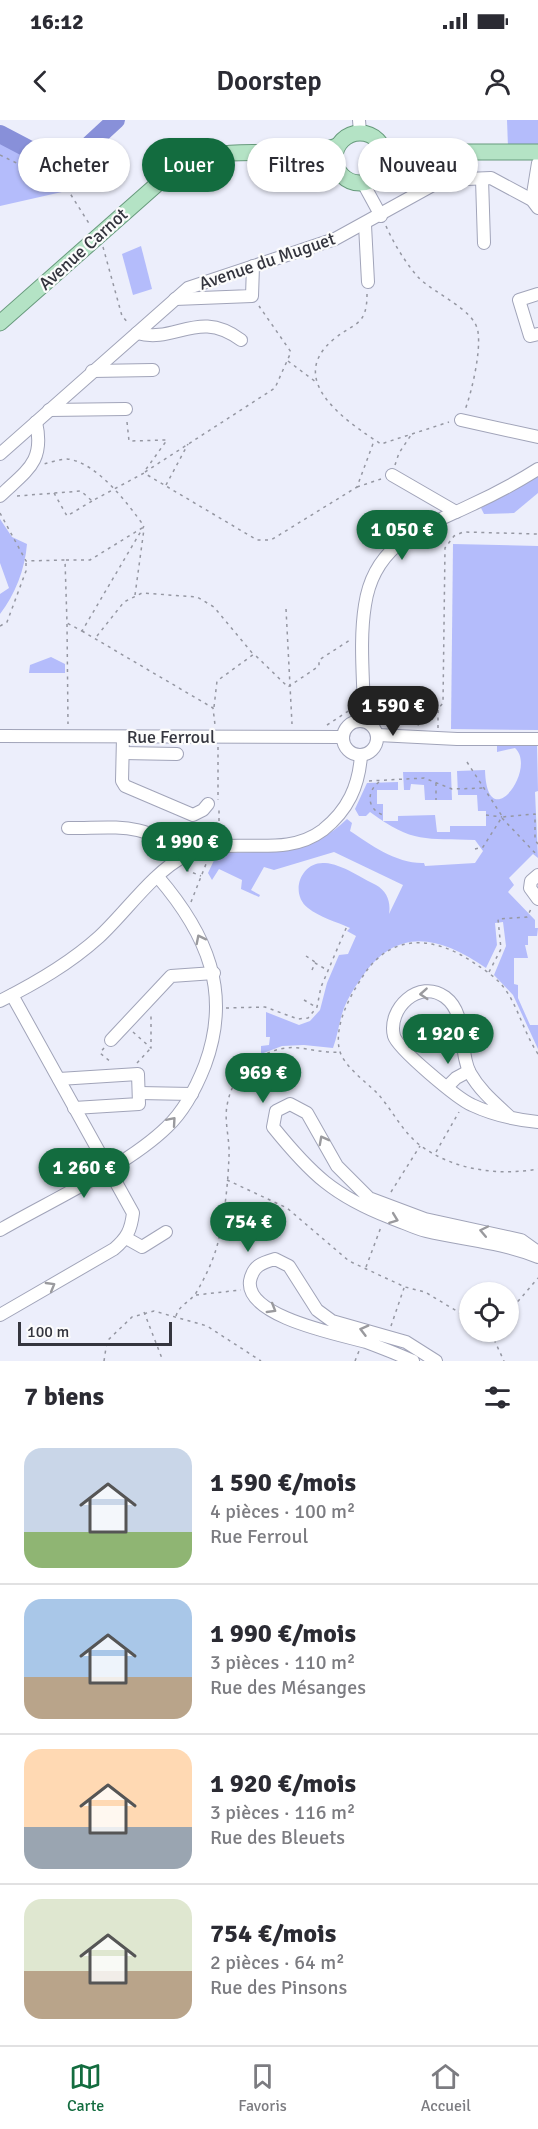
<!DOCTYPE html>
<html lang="fr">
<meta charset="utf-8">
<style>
body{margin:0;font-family:Signika,sans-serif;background:#f2f2f3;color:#2b2b33;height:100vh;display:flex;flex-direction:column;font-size:22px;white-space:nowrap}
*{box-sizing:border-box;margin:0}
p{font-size:20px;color:#7c7c81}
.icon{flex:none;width:33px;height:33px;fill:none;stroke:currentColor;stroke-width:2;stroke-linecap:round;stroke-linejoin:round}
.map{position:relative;height:1241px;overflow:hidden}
.panel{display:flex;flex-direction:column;background:#fff;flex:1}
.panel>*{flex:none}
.hud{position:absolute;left:18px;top:18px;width:502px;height:54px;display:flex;gap:12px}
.buttons{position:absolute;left:459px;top:1162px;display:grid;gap:12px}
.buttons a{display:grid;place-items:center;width:60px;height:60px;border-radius:50%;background:#fff;box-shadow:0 2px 4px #0004;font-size:30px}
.scale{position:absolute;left:18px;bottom:15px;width:154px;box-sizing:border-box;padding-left:6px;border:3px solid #34353e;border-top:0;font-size:16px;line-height:21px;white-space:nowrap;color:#34353e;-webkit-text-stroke:4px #fcfcfc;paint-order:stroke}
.price{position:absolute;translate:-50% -51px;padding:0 14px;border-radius:21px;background:#136c3f;color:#fff;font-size:20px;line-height:39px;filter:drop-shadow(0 2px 3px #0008)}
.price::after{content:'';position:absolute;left:50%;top:36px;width:18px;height:14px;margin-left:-9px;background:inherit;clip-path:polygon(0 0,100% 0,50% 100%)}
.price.current{background:#222;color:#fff}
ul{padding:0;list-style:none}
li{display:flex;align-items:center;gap:18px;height:150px;padding:0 24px}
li+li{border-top:2px solid #e1e1e2}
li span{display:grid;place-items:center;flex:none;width:168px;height:120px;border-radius:18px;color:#555}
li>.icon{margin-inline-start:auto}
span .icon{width:72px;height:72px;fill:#fffc;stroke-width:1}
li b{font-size:26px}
h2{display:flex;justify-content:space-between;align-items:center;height:72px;padding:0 24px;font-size:26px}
.chip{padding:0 21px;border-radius:27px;background:#fff;box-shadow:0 2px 4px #0004;font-size:21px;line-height:54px}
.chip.current{background:#136c3f;color:#fff}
.status{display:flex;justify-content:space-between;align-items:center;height:42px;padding:0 30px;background:#fff;direction:ltr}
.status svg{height:16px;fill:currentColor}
header{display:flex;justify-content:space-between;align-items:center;height:78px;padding:0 24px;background:#fff;font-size:27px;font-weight:600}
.tab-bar{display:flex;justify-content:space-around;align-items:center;height:84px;border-top:2px solid #e1e1e2;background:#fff;font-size:16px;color:#7c7c81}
.tab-bar a{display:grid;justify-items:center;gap:3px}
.tab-bar .current{color:#136c3f}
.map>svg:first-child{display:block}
.green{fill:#b4bcfb}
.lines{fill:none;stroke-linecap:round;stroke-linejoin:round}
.river{stroke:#8890d9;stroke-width:18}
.minor-casing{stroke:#a1a4b9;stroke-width:14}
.major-casing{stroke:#679a7c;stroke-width:17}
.path{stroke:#9597a2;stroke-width:1.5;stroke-dasharray:3 4.5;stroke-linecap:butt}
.minor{stroke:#fff;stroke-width:12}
.major{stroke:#b4e3c5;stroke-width:15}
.oneway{stroke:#9a9a9e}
.labels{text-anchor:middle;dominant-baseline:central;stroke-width:4.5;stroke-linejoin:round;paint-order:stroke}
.street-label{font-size:18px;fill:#34353e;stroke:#fcfcfc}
</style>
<div class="status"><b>16:12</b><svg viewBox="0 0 49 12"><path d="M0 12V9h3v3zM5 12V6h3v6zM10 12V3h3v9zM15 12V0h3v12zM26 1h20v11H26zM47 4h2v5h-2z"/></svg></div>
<header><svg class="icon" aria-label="back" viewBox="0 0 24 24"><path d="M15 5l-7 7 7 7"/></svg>Doorstep<svg class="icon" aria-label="person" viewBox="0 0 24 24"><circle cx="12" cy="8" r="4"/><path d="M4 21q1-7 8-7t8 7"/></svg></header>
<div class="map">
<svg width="538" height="1241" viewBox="0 0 538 1241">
<rect width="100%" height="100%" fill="#eceefb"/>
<!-- green -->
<g class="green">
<path d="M507,0H538V26L508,27Z"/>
<path d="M0,9L75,46L84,67L0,86Z"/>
<path d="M141,126L152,169L133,175L122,134Z"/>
<path d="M538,354V373L514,393L484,394L481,388Z"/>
<path d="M0,399L12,417L27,424C25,449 15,475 0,494V474L9,468L0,443Z"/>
<path d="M453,424L538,426V610L451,609Z"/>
<path d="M51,537L65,544V553H29L30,545Z"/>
<path d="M497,626H537L538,671L535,672L538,738L533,734L509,758L514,765L508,772L535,800V808H538L537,816H528V825H525L528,838H514V864L518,865V878L530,905H538V929L513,875L494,855L506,826L503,802L495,803L497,825L486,848C439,816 396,805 360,860C354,868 348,878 344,888C339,901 338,915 333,928L304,925L282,926L261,934V926L269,925L270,917H266V892L299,905L310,901L320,890L327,863L339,835L348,834L356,816L347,811L350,808C337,802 319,797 308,788C289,773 301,741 325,743C342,744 361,758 376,765C387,771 391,782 389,794L403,765L334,732L274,750L264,747L251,770L260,775L259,777L241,769L242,760L219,749L212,760L208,753L217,734C272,728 301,742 347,699L352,703L350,711C371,725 397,744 424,743L425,746L475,743L483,731L475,720C426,718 413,724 370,692L366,696H359L355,689L367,663L398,662V670H377V684H383V701H398V696L435,695L437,712H450V706H486V691H478L477,675H458L457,651L485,650C487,718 538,649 515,628L497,632Z"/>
<path d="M403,652H451L452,680H425L424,665L411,664L410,670H404Z"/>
</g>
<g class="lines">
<!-- river -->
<path class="river" d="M0,14L40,35H78L116,0"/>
<!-- minor casing -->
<g class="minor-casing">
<g id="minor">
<path d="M359,0L360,12"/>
<path d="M482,59L484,123"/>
<path d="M363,63L381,96"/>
<path d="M532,80L538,43"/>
<path d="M365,105L368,162"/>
<path d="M538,174L519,180L530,216L538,214"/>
<path d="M175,179L252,176L253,146"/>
<path d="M137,213C176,224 198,188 241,220"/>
<path d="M92,251L153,250"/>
<path d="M49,290L126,289"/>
<path d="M461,300L538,317"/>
<path d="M0,334L188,168L335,119L442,60L491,58L532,80L538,88"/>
<path d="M392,355L456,392"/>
<path d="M0,376C27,350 45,342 36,302"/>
<path d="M364,600C364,562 359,522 365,485C374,424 420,409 469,386C493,375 516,363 538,349"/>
<circle cx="360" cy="618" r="17"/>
<path d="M378,615L457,619H538"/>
<path d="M0,616L343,617"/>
<path d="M123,617L122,661L125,666L193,695L203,690L208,684"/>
<path d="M123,633L177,634"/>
<path d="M68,708C121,708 141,701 186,735"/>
<path d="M538,755L531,761L530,768L538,779"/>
<path d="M0,881C36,863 69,844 99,817C127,791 152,753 186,735C229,713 282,741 323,710C348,690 359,666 361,635"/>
<path d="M111,920L171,856L214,853"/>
<path d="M59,959L138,954L139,984L74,988"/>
<path d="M447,967L456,958L469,951"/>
<path d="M139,973L192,974"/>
<path d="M510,997C495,983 480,971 470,953C458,930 468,894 445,877C419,858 387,889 394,916C398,929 458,979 472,985C491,994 517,1000 538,1002"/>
<path d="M0,1110C50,1081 127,1046 167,1007C185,990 196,968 205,945C232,872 207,814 158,757"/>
<path d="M126,1118L142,1127L166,1112"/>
<path d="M538,1132L521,1120L425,1099L369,1078L337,1046L307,993L290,984L276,991L273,1007C311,1054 334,1076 391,1098C403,1102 414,1108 426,1111C464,1120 501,1122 538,1137"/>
<path d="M0,1195L114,1129C127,1118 131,1110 133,1093L12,875"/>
<path d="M413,1241C398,1234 382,1228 366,1222C342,1215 245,1197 250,1161C253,1146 261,1143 275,1139L289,1146L317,1190L332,1201L406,1222L436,1241"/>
</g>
</g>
<!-- major casing -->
<g class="major-casing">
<g id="major">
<circle cx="360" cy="38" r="25"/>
<path d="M383,26L405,32H538"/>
<path d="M0,203L163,59C173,52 183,45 195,40C240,24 292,41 337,26"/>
</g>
</g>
<!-- path -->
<g class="path">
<path d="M0,35L66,67L90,105"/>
<path d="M386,106C394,124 405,142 418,157C434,174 475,189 478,212C481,232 472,271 465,290"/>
<path d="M103,127L122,196L129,204"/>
<path d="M367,174C367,206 355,202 334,219C284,260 347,302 381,324L449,302"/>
<path d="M288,241L316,262"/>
<path d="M127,302L129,321L167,320L144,352"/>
<path d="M395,345L399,333L411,315"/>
<path d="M145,352L275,268L291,232L259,186"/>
<path d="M166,365L188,324"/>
<path d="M357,367L381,359"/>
<path d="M54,373L67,396L92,381"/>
<path d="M17,376L81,371L92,381L144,353L257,420H271L357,367L374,321"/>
<path d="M0,393L26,441L65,440L67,503L82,511L144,406C128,384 97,342 67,339C60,339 51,342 44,344"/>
<path d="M66,440H90L142,408"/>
<path d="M135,475L144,409"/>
<path d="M286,489L292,604"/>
<path d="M67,504L68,604"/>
<path d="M0,506L7,502L26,451V442"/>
<path d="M82,511L213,588L215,605"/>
<path d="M97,516L124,482L142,473L197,477L214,487L253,534"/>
<path d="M214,587L217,561L254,534L288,567L319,546V540L350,520"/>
<path d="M375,588L419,605"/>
<path d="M327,605L353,588"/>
<path d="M438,608V589L443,583L445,428L454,416L463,412L538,414"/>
<path d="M218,627V680"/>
<path d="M467,642L502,696"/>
<path d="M369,661L424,658L452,669L485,668"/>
<path d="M379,662C366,672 367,689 383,695"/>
<path d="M436,663V680"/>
<path d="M486,695L502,697"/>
<path d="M502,698L538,736"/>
<path d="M219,716V687"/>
<path d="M475,729L483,727L502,697L535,694V720L538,724"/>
<path d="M186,750L201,756"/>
<path d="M191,782L208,739"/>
<path d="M306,836L315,842"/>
<path d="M312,850L315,843L327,850"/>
<path d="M489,852L501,829L498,799L527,797L531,789"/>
<path d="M304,880L316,887"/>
<path d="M226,888L265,887L298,899L308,898L317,887L321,867L347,806"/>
<path d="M133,912L151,928V894"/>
<path d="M104,928L100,933L112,943"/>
<path d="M538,934C524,913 519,889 505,869C497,858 485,850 474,843C435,816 391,812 363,856C350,876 335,903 339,928C342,945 365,961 377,973C392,989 402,1012 421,1026C454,1050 498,1056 538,1049"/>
<path d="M137,943L151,928"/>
<path d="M436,1032L459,992"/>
<path d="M227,1060L287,1088L349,1141L405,1167L425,1172L470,1199"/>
<path d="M391,1072L420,1026"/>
<path d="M366,1147L381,1107"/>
<path d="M196,1175L241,1170"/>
<path d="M144,1192L163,1241"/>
<path d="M508,1193L538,1158"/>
<path d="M176,1196C179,1185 190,1182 196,1173C206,1156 215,1137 219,1118C225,1092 228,1063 229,1036C230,1020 224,1001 227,986C231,958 253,935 280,929C300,924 319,934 339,932"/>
<path d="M391,1206L404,1168"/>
<path d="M491,1213L504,1241"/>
<path d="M104,1241L107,1221L132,1197L154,1191L207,1206L261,1241"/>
<path d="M355,1241L359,1231"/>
</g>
<!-- minor -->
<use href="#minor" class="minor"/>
<!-- major -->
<use href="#major" class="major"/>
</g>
<!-- one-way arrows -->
<defs><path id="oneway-chevron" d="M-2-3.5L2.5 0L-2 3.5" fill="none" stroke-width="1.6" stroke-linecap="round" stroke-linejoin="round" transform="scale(1.5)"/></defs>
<g class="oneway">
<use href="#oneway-chevron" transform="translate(200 819) rotate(-117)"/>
<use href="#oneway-chevron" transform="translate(424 874) rotate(176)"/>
<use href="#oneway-chevron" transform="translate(172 1001) rotate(-49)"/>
<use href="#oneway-chevron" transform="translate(323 1020) rotate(-118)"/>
<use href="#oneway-chevron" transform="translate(394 1099) rotate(21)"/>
<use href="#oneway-chevron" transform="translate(484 1111) rotate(-168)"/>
<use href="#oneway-chevron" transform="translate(51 1166) rotate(-30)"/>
<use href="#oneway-chevron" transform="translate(272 1189) rotate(31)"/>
<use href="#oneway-chevron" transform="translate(364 1210) rotate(-165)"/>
</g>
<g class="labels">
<!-- street labels -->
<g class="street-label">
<text transform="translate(83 129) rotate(-42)">Avenue Carnot</text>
<text transform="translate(267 141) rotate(-19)">Avenue du Muguet</text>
<text x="171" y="617">Rue Ferroul</text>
</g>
</g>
</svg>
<div class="buttons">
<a><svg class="icon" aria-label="locate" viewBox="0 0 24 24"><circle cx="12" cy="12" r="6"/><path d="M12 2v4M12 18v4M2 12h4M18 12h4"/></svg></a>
</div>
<div class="scale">100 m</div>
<b class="price" style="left:402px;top:441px">1 050 €</b>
<b class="price current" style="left:393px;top:617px">1 590 €</b>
<b class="price" style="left:187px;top:753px">1 990 €</b>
<b class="price" style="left:448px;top:945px">1 920 €</b>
<b class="price" style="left:263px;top:984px">969 €</b>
<b class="price" style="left:84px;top:1079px">1 260 €</b>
<b class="price" style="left:248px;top:1133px">754 €</b>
<div class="hud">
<a class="chip">Acheter</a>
<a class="chip current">Louer</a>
<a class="chip">Filtres</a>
<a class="chip">Nouveau</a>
</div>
</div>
<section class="panel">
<h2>7 biens<svg class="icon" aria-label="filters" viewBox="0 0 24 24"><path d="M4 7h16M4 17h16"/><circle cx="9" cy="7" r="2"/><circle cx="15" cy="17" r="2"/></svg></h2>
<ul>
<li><span style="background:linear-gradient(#c9d6e8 70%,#8fb573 0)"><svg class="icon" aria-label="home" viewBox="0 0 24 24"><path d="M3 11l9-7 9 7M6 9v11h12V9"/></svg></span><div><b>1 590 €/mois</b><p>4 pièces · 100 m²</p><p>Rue Ferroul</p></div></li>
<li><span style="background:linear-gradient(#a9c7e8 65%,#b9a48a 0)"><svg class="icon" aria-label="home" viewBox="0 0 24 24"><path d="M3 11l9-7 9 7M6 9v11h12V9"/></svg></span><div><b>1 990 €/mois</b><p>3 pièces · 110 m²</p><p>Rue des Mésanges</p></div></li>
<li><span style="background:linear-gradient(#ffd9b3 65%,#9aa5b1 0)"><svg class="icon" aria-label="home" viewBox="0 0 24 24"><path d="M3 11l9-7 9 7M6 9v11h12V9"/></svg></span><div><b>1 920 €/mois</b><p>3 pièces · 116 m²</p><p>Rue des Bleuets</p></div></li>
<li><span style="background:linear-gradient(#dfe7d0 60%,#b9a48a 0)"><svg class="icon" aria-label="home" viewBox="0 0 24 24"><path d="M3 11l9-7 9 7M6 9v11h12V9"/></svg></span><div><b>754 €/mois</b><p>2 pièces · 64 m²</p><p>Rue des Pinsons</p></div></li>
</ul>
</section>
<nav class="tab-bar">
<a class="current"><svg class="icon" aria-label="map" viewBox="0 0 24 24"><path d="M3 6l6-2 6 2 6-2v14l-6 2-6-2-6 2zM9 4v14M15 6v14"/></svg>Carte</a>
<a><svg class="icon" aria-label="saved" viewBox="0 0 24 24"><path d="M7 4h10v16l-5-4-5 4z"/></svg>Favoris</a>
<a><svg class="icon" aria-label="home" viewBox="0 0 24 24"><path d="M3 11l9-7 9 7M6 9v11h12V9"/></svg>Accueil</a>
</nav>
